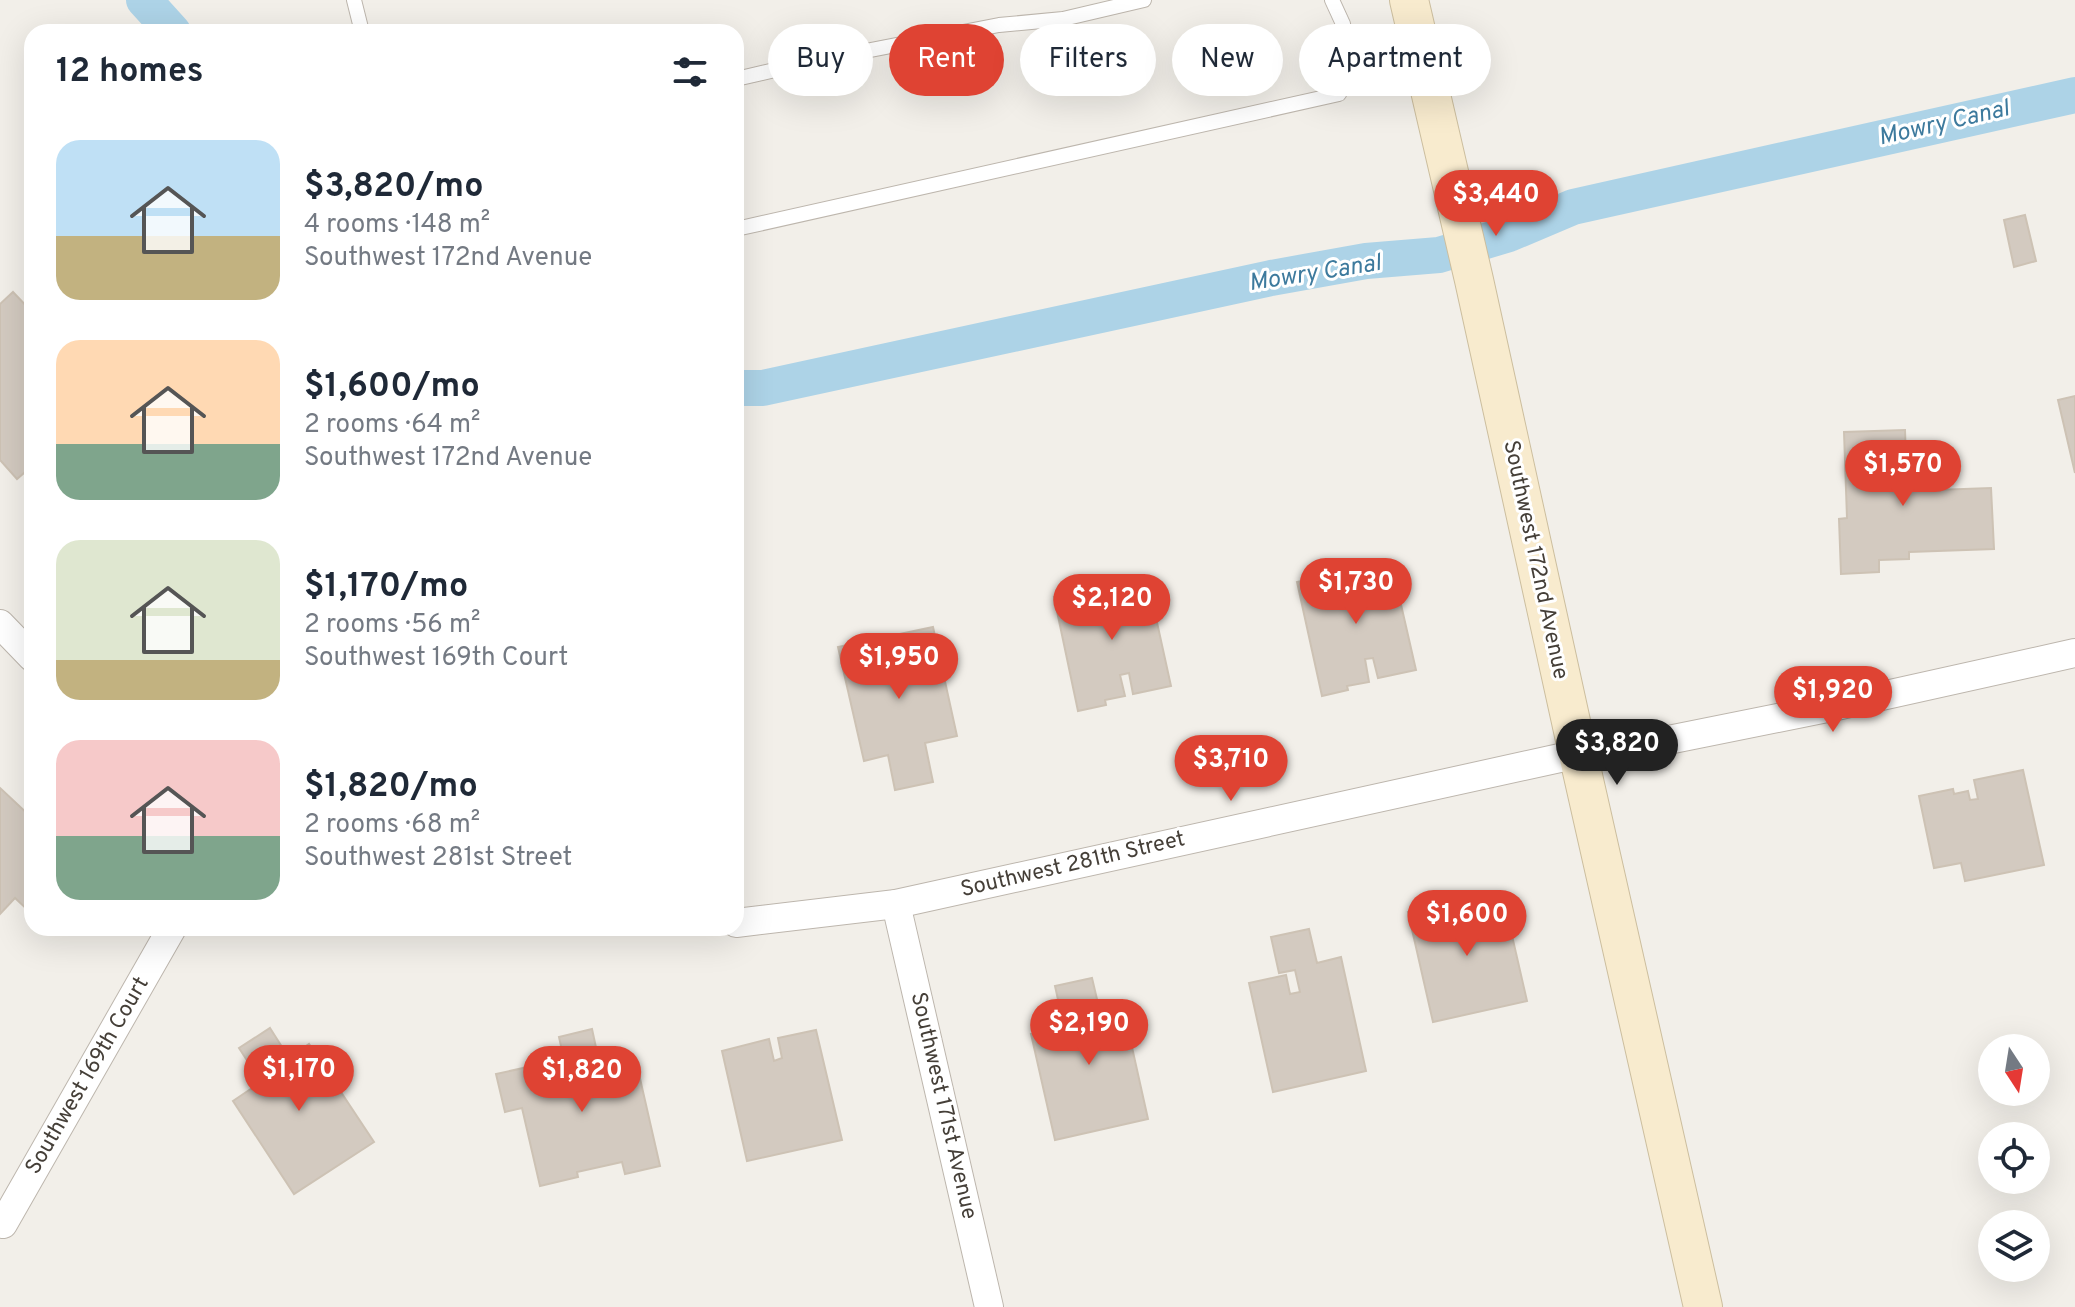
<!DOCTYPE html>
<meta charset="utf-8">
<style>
body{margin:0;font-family:Overpass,sans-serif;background:#f6f6f7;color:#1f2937;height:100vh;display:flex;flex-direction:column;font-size:30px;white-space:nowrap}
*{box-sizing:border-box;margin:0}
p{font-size:26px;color:#747a83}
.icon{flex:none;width:44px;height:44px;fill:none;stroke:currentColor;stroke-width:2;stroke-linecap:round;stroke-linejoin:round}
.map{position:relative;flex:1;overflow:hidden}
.panel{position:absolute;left:24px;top:24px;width:720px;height:912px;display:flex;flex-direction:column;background:#fff;border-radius:24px;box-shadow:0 8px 32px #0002}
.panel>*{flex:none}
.guide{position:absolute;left:768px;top:24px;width:760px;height:72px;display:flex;gap:16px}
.needle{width:52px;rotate:168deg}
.fabs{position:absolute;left:1978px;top:1034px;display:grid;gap:16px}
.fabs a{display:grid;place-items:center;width:72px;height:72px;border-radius:50%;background:#fff;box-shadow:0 8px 32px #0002;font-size:40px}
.price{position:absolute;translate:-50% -68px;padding:0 18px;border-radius:28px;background:#df4333;color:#fff;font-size:26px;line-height:52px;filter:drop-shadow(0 2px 4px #0008)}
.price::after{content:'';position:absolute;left:50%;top:48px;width:24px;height:18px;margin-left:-12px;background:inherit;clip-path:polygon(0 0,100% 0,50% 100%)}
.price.on{background:#222;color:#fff}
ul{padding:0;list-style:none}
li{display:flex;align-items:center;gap:24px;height:200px;padding:0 32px}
li span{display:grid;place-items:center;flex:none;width:224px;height:160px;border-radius:24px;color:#555}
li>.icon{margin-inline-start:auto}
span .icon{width:96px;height:96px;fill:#fffc;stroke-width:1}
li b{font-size:34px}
h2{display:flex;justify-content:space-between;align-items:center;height:96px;padding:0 32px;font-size:34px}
.pill{padding:0 28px;border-radius:36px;background:#fff;box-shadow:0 8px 32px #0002;font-size:28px;line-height:72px}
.pill.on{background:#df4333;color:#fff}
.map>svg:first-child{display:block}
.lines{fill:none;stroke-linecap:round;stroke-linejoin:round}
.canal{stroke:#add3e7;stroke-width:36}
.building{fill:#d3cac0;stroke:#cdc2b4;stroke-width:2}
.lane-casing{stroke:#bdb6ad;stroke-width:16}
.street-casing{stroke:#bdb6ad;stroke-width:30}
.secondary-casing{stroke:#ccbe9e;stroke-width:40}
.lane{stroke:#fff;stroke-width:14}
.street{stroke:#fff;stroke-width:28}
.secondary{stroke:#f8ebce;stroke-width:38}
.labels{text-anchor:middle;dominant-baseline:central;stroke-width:6;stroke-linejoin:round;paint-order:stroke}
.street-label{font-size:22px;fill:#453f38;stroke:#fff}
.water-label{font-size:24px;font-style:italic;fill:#3d7a9d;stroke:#fff}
</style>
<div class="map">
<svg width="2075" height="1307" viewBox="0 0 2075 1307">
<rect width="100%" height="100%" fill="#f2efe9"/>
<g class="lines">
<!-- canal -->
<g class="canal">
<path d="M144,0L173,32"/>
<path d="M736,388H763L1271,278L1366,261L1439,255L1509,234L1573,207L2075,95"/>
</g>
</g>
<!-- building -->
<g class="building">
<path d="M2025,215L2036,261L2014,267L2004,220Z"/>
<path d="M13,292L32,312V322L28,326L32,330V466L17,479L0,460V304Z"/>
<path d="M2075,396V473L2058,400Z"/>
<path d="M1905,430L1907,491L1991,488L1994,549L1909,552V559L1879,560V572L1841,574L1839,519L1847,518L1844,432Z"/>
<path d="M1391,561L1416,670L1378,678L1373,658L1365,659L1369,682L1347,686L1348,690L1322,696L1297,582Z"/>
<path d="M1147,577L1171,686L1133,694L1129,673L1120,675L1125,696L1105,700L1106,705L1078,711L1054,597Z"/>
<path d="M933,627L957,736L925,743L933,782L895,790L888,755L864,761L838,647Z"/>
<path d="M2023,770L2044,865L1965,881L1961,863L1934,868L1919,796L1953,789L1954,794L1968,791L1970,800L1978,799L1974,780Z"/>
<path d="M0,788L32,818V914L15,898L0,914Z"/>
<path d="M1502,892L1527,1001L1433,1022L1408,912L1454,901L1459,921L1469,919L1465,900Z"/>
<path d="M1309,929L1317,963L1341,957L1366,1071L1273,1092L1249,983L1286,975L1290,994L1300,992L1295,970L1279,973L1271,937Z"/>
<path d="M1092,978L1100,1012L1123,1007L1148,1119L1055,1140L1031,1034L1069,1025L1073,1044L1083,1041L1078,1018L1063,1022L1055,986Z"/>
<path d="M270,1028L289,1058L309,1044L374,1142L294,1194L233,1101L261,1082L239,1048Z"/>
<path d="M592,1029L600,1066L593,1067L596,1080L609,1078L606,1068L636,1061L660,1166L625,1174L622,1162L577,1172L578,1177L540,1186L522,1108L505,1112L496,1074L546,1063L552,1090L576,1085L573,1072L567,1073L559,1037Z"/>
<path d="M816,1030L842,1140L747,1161L722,1051L769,1039L774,1061L782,1058L778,1038Z"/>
</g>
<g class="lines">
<!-- lane casing -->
<g class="lane-casing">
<g id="lane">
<path d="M354,0L362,32"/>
<path d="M736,79L809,62L999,25L1063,19L1144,0"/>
<path d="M736,229L1339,94L1351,70L1343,24L1332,0"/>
</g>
</g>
<!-- street casing -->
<g class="street-casing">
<g id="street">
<path d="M0,624L32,657"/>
<path d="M1579,758L1832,707L2075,653"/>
<path d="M896,904L989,1307"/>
<path d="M736,923L896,904L1578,754"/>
<path d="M3,1224L172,928"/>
</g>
</g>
<!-- secondary casing -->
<g class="secondary-casing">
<path id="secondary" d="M1409,0L1474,280L1579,758L1703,1307"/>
</g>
<!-- lane -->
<use href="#lane" class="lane"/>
<!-- street -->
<use href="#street" class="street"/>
<!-- secondary -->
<use href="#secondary" class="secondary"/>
</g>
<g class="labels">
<!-- street labels -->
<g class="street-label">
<text transform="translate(1535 560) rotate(78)">Southwest 172nd Avenue</text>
<text transform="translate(1073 865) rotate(-13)">Southwest 281th Street</text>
<text transform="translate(88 1076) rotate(-60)">Southwest 169th Court</text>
<text transform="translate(943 1106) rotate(77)">Southwest 171st Avenue</text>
</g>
<!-- water labels -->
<g class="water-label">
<text transform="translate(1944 124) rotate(-13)">Mowry Canal</text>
<text transform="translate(1315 274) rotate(-9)">Mowry Canal</text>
</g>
</g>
</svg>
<div class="fabs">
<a><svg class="needle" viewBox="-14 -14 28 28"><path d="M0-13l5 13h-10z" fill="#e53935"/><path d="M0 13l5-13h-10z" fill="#747a83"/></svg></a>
<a><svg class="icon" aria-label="locate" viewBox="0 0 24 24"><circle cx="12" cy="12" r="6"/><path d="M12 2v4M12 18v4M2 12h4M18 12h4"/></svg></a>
<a><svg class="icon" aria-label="layers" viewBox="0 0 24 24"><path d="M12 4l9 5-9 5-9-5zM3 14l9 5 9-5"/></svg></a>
</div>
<b class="price" style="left:1496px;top:238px">$3,440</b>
<b class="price" style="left:1903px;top:508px">$1,570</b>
<b class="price" style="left:1356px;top:626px">$1,730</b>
<b class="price" style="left:1112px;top:642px">$2,120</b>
<b class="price" style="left:899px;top:701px">$1,950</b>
<b class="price" style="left:1833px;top:734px">$1,920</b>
<b class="price on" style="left:1617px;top:787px">$3,820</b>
<b class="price" style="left:1231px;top:803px">$3,710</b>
<b class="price" style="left:1467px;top:958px">$1,600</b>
<b class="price" style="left:1089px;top:1067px">$2,190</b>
<b class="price" style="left:299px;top:1113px">$1,170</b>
<b class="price" style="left:582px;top:1114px">$1,820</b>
<div class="guide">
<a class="pill">Buy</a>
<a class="pill on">Rent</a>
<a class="pill">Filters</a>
<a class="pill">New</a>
<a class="pill">Apartment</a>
</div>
<section class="panel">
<h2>12 homes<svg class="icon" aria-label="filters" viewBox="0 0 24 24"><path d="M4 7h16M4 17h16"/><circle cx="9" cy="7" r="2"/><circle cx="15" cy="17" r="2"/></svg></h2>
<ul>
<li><span style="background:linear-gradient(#bfe0f5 60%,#c2b280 0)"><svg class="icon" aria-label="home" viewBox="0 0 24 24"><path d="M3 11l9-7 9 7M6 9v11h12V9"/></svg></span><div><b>$3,820/mo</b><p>4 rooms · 148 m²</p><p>Southwest 172nd Avenue</p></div></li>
<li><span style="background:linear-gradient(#ffd9b3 65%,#7fa58c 0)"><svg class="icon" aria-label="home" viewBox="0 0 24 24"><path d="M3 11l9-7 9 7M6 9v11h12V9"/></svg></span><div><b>$1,600/mo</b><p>2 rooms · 64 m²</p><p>Southwest 172nd Avenue</p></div></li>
<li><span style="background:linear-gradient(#dfe7d0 75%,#c2b280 0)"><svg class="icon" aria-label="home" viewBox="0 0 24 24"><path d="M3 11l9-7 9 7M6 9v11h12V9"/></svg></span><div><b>$1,170/mo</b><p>2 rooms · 56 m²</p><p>Southwest 169th Court</p></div></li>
<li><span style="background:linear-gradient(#f6c9c9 60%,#7fa58c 0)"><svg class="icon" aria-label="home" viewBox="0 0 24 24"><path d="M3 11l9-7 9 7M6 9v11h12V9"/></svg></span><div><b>$1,820/mo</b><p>2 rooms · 68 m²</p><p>Southwest 281st Street</p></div></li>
</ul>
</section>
</div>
